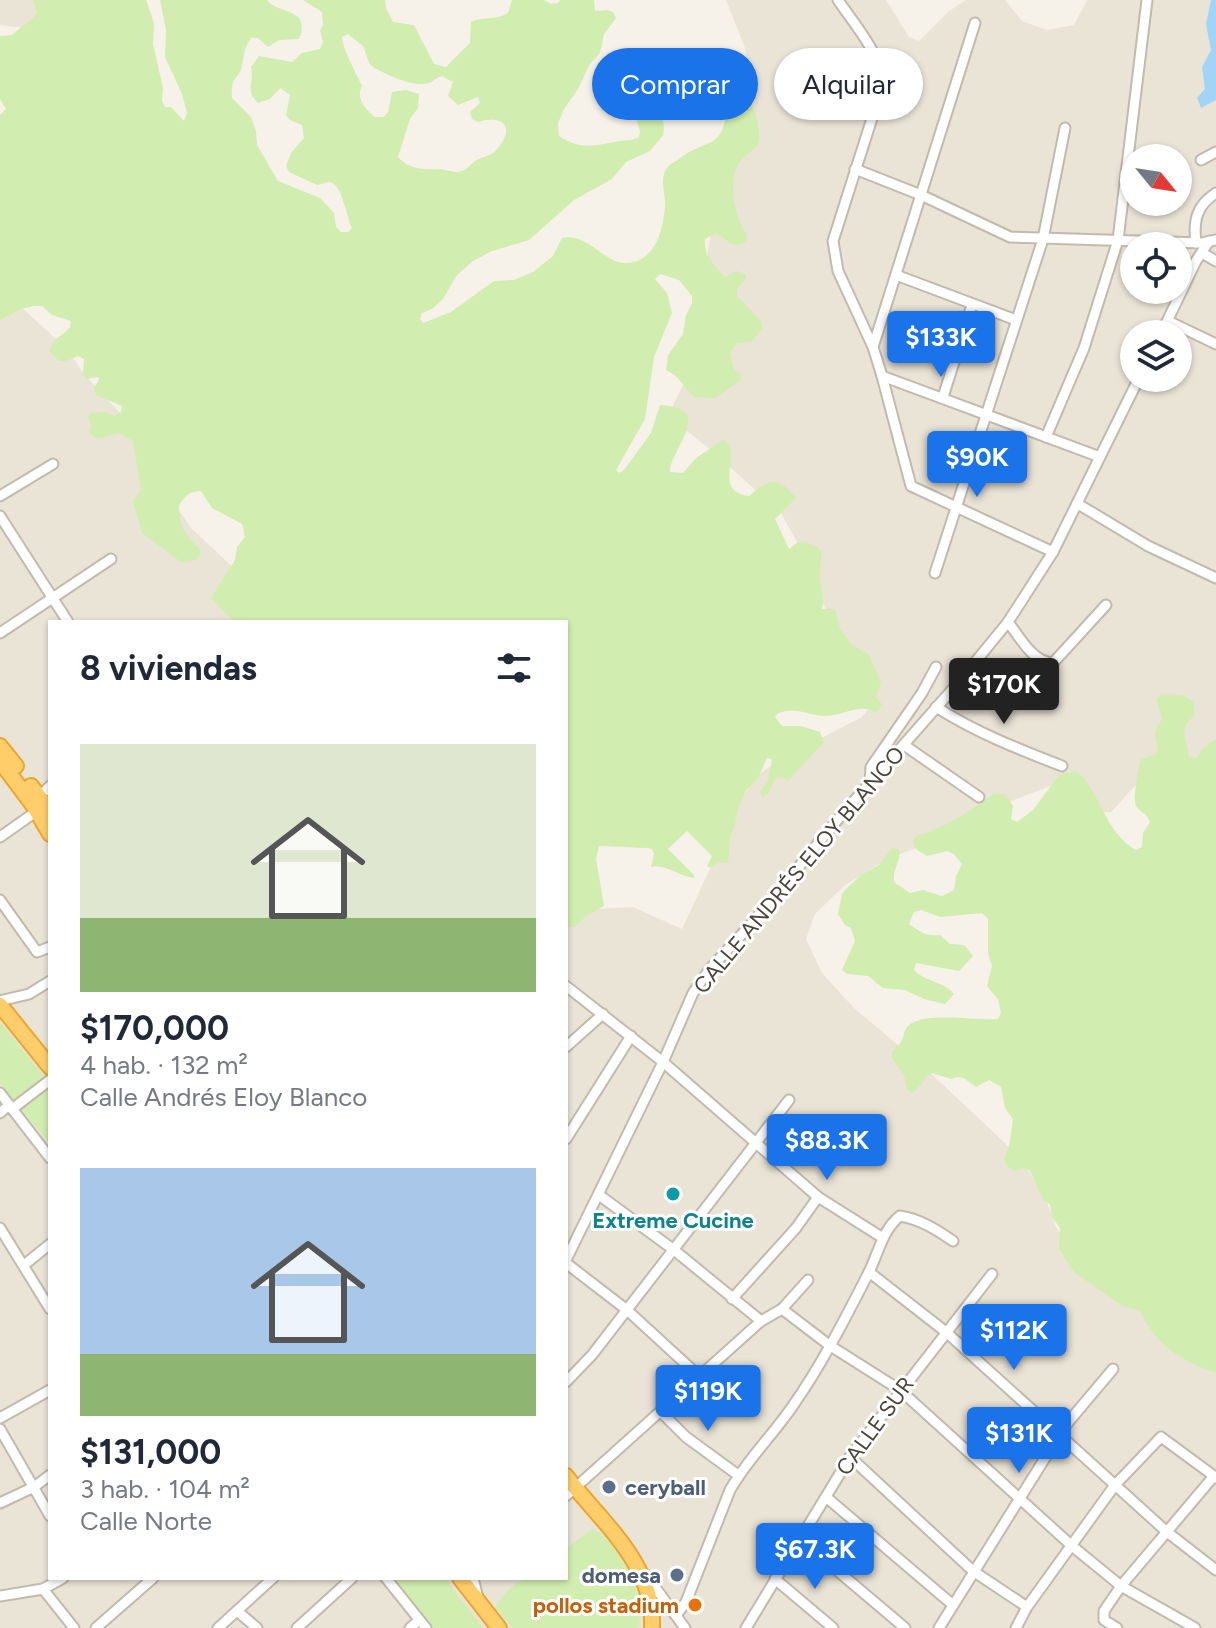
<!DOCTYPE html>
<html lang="es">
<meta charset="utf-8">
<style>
body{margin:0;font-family:Figtree,sans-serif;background:#f6f6f7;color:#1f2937;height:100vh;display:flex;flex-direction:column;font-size:30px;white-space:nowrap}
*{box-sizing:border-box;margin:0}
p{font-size:26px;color:#747a83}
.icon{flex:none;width:44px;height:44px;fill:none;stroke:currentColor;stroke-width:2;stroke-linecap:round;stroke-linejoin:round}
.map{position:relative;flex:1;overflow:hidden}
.side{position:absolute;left:48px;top:620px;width:520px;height:960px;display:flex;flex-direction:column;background:#fff;border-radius:0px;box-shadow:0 2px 6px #0004}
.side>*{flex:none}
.guide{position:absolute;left:592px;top:48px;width:504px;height:72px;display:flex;gap:16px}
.needle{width:52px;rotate:120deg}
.tools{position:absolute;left:1120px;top:144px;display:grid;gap:16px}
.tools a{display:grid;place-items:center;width:72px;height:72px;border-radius:50%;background:#fff;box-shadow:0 2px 6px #0004;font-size:40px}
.price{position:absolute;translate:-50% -68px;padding:0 18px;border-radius:8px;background:#1a73e8;color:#fff;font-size:26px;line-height:52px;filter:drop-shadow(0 2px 4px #0008)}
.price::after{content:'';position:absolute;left:50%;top:48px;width:24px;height:18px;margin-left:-12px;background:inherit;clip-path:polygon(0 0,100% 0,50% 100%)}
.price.selected{background:#222;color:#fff}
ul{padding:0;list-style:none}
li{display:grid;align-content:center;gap:16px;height:424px;padding:0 32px}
li span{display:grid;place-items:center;height:248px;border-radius:0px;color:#555}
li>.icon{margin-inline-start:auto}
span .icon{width:144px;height:144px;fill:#fffc;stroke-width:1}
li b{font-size:34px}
h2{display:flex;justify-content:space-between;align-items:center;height:96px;padding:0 32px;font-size:34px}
.pill{padding:0 28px;border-radius:36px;background:#fff;box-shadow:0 2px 6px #0004;font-size:28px;line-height:72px}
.pill.selected{background:#1a73e8;color:#fff}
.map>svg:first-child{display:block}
.residential{fill:#eae4d7;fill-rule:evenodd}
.green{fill:#d1edaf;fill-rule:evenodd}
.water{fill:#a2d4f7}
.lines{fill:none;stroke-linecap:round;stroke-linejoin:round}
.minor-casing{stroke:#c2baab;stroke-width:13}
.highway-casing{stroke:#eaa62f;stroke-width:18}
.minor{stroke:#fff;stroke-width:9}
.highway{stroke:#ffce6b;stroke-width:14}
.culture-dot{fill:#0f9aa8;stroke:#fff;stroke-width:3}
.service-dot{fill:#5c6f8a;stroke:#fff;stroke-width:3}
.food-dot{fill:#e8710a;stroke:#fff;stroke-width:3}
.labels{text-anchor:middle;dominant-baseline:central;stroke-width:6;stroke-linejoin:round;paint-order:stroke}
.street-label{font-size:22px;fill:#4b4337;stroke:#fff}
.culture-label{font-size:22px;font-weight:bold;fill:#0d838f;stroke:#fff}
.service-label{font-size:22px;font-weight:bold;fill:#4e5e75;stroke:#fff;text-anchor:start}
.food-label{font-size:22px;font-weight:bold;fill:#c56008;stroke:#fff;text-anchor:end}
</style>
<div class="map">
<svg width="1216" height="1628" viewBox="0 0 1216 1628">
<rect width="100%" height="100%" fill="#f6f2e9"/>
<!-- residential -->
<g class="residential">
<path d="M0,0H57L24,28L0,25Z"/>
<path d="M726,0H886L909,37L919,41L949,11L966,0H1005L1022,21L1047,30L1074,25L1087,0H1216V800L1147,773L1111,812L1093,813L1053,785L986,811L933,842L887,859L844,886L815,914L806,939L822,973L854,1008L923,1066L1005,1143L1030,1173L1047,1202L1055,1225L1067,1245L1216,1354V1628H0V288L65,347L84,374L133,427L171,498L191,528L291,622H50V1578H566V906L577,910L633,907L682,929L722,843L734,809L758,775L781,759L862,717L874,702L817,592L801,549L781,513L711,450L668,416L685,381L711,234L754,110L745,48ZM1134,158H1178V202H1134ZM1134,246H1178V290H1134ZM1134,334H1178V378H1134Z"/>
</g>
<!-- green -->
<g class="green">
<path d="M33,0H146L154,23L153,44L163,88L162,101L165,107H171L184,121L187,113L182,94L165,57L166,30L160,0H267C278,15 312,7 299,39L279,40L268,47L258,38H251C244,48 244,55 242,65C240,80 230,74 232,98L251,117L256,131L257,145L278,181L320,198L334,213L336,227L341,232H348L352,228C347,219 342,182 329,182C325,182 321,185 317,185L289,172L286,166L291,153L304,138L302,125L290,120L286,115L290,95L280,88L270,99L258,103C244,90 255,82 251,67L259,56L292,62L302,53L320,49L323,43L320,30L323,25L322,12L303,0H385L386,8L393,22L414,25L434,64L446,67L470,43L471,22C482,16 495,21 508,13L512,0H544L551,4L558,3L560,0H594L595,11L607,10L613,12L616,18L604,34L600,53L590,64L578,89L564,109L558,123L559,136C581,151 597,145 620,141C628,140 631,141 639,137L640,131L636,118L645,108L646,101L651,98L658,100L664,127L663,135L650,151L626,162L612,179L574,200L529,240L492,251L473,261L457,275L443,299L432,309L422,313L420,319L423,323L451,312L494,281L514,280L533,272L553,256L562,238C591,232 606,270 634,262C657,256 663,228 665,207C666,195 660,183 665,171C669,164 673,163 679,159C694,148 695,150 711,142C727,135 727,108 728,92L739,84C751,91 761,127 759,141C757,150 747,153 742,159C726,177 734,218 747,235L746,242C732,250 727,239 716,233L705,239C703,254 715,267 725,277L737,271L746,275V278L737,289V296L762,322V329L751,342L737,343L730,353L734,370L740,373L741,380L715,398L694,397L676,376L666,370L668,355L683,334L686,315L692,303V296L679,280L660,274L655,279L667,293L672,313L654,357L645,419L616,470L619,473L624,470L651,433L660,405C667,406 680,406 685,412C698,425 669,457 670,472L683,473L696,458L723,440C745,452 710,491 749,496C769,478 778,476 796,498L775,519L789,549L798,542C829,545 820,553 820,577C820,588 825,597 822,609H835L840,629L852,645L869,655L881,682L876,698L883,705L876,712C859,703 843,716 826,716C808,716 794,705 777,714L775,717L782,726H801L820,732L824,742L788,781L782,777H776L768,794L762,797L760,792L768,781L772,759L767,758L758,778L746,791L737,811L735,826L730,836L728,863L719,862L710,868L707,866L712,856L687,831L668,849L694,875V878C679,876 663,863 651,867L654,854L652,849L647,848L599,846L596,859L604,906L585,917L575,927L566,926V622H234L211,598L235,560L237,547L245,537L242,524L212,508L201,491C190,491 184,496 179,506C180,528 184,533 199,548L200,555L196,560L181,562L142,533L133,501L141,490L133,441L118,433C108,435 97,444 89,432L91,426L88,416L91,413L104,412L115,416L121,412L122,406L96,395L94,388L99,380L98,377L86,379L83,373L84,359L78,356L66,361H59L49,351L55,340L70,328L71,321L52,315L42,306H34L21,309L0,320V115L6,109L0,99V36L12,35C20,27 32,22 37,12ZM348,34L363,46L370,65C382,73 417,90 431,82C435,80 438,77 442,76L453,82L448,96L458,105L478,97L480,103L470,112L472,119L478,122C502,114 516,126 498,148C492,156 485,156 477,160C471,163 468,169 462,171C454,174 446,169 438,169C423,170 408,169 398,157L410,119L418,108L419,94L406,90L392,92L388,112L383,117H375C366,109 355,99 362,86C356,72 343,51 342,37Z"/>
<path d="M1161,695H1182L1193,701L1195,715L1186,724L1184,731L1189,757L1196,758L1203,748L1216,739V1373C1180,1360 1157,1346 1140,1311L1121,1305L1074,1272L1059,1249L1060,1228L1052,1217L1050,1204L1044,1201L1030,1171L1024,1168L1016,1171C1009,1169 1006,1166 1004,1158L1009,1147L1013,1119L1005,1108L1001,1087L989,1080L976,1087C967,1081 963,1074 951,1079L932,1073L925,1077L923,1083L912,1093L907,1089L904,1075L892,1058V1051C907,1041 901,1032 909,1025C925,1011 977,1021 998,1019L1001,1013L998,999L987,986L992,966L988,953V919L982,913L940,917L921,910L914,912L909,924C922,933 925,936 940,935L950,944L964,945L973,956L959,971L916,963L914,970C925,982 944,981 954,994L945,1004L924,999L905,990L883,988L868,976L847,974L842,970L855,941L851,928L845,925L838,914L842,894L846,889L861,875L879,865L892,848L899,849C902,860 892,869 894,882L910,893L923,890L942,896L954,890L956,876L962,864L954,854L947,851L927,856L916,849L913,842L916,836C944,828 970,812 993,794H1006L1013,806L1011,819L1017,822L1033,810L1057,778L1062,774L1075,771C1099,785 1103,832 1136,850L1142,847L1143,833L1150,822C1147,813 1142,814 1136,806C1132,799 1139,766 1141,759L1155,755L1158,750C1155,732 1152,735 1162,719L1156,699Z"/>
<path d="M0,1022L50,1084V1144L0,1083Z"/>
<path d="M593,1529C610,1536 633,1574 637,1592C639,1602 639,1614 640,1625L636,1628H512L495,1607C518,1573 529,1578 566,1578V1548Z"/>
<path d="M391,1578H445L483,1628H431Z"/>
</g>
<!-- water -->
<path class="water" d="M1211,0H1216V100L1201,108L1197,98L1205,89L1202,67L1211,50L1206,24Z"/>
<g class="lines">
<!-- minor casing -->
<g class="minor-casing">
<g id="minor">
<path d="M838,0C856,27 885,57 881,90L833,241L838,271L873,347L882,376L911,486L1053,552"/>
<path d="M1201,160L1216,152"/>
<path d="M855,169L921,195L1010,237L1202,243L1216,240"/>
<path d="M1196,243C1193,220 1197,205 1216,193"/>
<path d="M1202,253L1216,261"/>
<path d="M896,275L1016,320"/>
<path d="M1168,321L1216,344"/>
<path d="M1161,334L1196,261L1209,241"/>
<path d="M873,347L975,23"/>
<path d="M882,376L1100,457"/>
<path d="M943,397L972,305"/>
<path d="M1046,437L1084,348L1118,240L1147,0"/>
<path d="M0,496L53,464"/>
<path d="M1078,504L1148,546L1216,578"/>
<path d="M0,516L68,622"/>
<path d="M935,573L1043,239L1065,128"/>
<path d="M1008,622C1019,636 1033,663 1053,663L1106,605"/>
<path d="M0,633L111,559"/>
<path d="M936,707C975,732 1018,749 1062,766"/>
<path d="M904,745L979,797"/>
<path d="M870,783L871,767L922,693L936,667"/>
<path d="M39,797L50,786"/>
<path d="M0,837L37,811"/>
<path d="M0,900L37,952L50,947"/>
<path d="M566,986L663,1062L818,1197L883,1238"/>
<path d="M0,1001L29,994L50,981"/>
<path d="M566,1047L603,1014"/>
<path d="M0,1093L50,1158"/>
<path d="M12,1109L50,1080"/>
<path d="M0,1113L9,1105"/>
<path d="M566,1139L631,1036"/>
<path d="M599,1195L674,1250L761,1321"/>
<path d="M0,1228L50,1309"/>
<path d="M566,1260L663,1062L693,993L709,970L754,921L839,818L958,683L1008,622L1053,552L1139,378"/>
<path d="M566,1263L627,1310L700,1377"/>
<path d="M24,1265L50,1244"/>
<path d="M869,1272L946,1332L1167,1532L1216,1570"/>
<path d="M732,1299L796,1228L818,1197"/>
<path d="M782,1309L808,1280"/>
<path d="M566,1382L592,1355L789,1100"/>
<path d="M661,1412L686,1437L738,1475"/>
<path d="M0,1418L50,1390"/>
<path d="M0,1429L50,1516"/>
<path d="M850,1457L973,1571L1027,1607"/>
<path d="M566,1496L761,1321L782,1309L829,1345L900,1390L1072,1546L1121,1586L1195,1628"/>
<path d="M826,1497L953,1605"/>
<path d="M0,1503L34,1487L50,1475"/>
<path d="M800,1539L905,1628"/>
<path d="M646,1575L685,1628"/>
<path d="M386,1578L426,1628"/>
<path d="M473,1578L478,1598"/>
<path d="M775,1579L833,1628"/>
<path d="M43,1589L74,1628"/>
<path d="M0,1596L43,1589L63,1578"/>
<path d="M237,1611L257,1628"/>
<path d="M677,1614L686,1602L730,1490C747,1460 772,1436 792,1407C821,1366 845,1319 868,1274C878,1255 882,1230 900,1216C920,1219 937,1230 953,1241"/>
<path d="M96,1628L153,1578"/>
<path d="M218,1628L273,1578"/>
<path d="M297,1628L352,1578"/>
<path d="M410,1628L419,1620"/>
<path d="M746,1628L850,1457L992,1274"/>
<path d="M939,1628L1065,1426L1113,1369"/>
<path d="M1016,1628L1027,1607L1115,1485L1161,1437L1214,1476"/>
<path d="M1117,1628L1104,1620V1611L1121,1586L1214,1476L1216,1478"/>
</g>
</g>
<!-- highway casing -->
<g class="highway-casing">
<g id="highway">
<path d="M0,746L16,766"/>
<path d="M0,761L33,805L50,834"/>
<path d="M31,786L50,811"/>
<path d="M0,1005L50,1067"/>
<path d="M566,1476C602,1523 655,1564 652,1628"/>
<path d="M460,1578L499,1628"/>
</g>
</g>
<!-- minor -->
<use href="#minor" class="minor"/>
<!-- highway -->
<use href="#highway" class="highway"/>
</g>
<!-- markers -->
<circle class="culture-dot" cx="673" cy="1194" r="8"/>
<g class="service-dot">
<circle cx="609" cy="1487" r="8"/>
<circle cx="677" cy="1575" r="8"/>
</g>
<circle class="food-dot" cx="695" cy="1605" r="8"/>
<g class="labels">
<!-- street labels -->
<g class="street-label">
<text transform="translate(799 870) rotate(-50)">CALLE ANDRÉS ELOY BLANCO</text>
<text transform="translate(875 1426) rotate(-54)">CALLE SUR</text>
</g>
<!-- culture labels -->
<g class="culture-label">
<text x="673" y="1220">Extreme Cucine</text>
</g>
<!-- service labels -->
<g class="service-label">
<text x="625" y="1487">ceryball</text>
<text x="661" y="1575" text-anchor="end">domesa</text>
</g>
<!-- food labels -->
<g class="food-label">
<text x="679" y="1605">pollos stadium</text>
</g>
</g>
</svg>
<div class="tools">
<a><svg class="needle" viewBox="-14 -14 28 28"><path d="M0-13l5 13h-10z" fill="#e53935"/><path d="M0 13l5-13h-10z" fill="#747a83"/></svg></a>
<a><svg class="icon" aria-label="locate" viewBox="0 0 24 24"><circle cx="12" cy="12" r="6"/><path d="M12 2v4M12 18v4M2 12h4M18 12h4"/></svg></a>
<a><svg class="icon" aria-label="layers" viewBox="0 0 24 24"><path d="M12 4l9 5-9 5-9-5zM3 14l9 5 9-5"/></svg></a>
</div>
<b class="price" style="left:941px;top:379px">$133K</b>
<b class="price" style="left:977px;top:499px">$90K</b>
<b class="price selected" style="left:1004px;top:726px">$170K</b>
<b class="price" style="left:827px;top:1182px">$88.3K</b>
<b class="price" style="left:1014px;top:1372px">$112K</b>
<b class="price" style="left:708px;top:1433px">$119K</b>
<b class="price" style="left:1019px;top:1475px">$131K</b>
<b class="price" style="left:815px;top:1591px">$67.3K</b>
<div class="guide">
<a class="pill selected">Comprar</a>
<a class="pill">Alquilar</a>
</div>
<section class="side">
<h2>8 viviendas<svg class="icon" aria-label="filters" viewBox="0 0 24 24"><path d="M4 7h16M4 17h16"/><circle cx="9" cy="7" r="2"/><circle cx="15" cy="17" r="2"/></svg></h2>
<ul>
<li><span style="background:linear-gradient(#dfe7d0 70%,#8fb573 0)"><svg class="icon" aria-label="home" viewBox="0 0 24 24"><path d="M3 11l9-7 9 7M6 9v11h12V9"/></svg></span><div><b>$170,000</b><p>4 hab. · 132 m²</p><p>Calle Andrés Eloy Blanco</p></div></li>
<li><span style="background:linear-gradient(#a9c7e8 75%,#8fb573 0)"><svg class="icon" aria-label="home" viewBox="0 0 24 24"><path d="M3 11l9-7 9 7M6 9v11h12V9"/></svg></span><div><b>$131,000</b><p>3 hab. · 104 m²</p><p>Calle Norte</p></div></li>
</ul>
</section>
</div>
